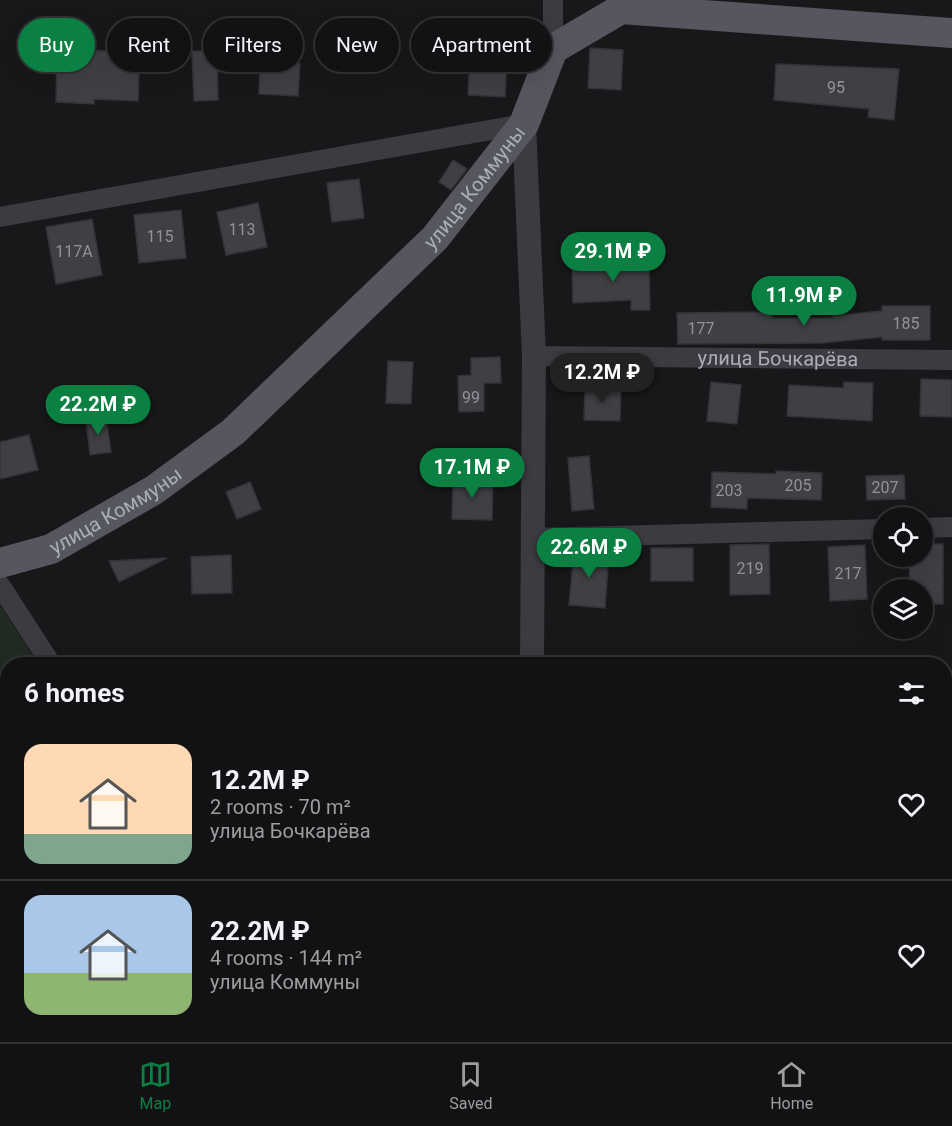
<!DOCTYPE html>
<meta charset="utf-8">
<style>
body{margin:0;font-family:Roboto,sans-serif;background:#1b1b1d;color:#f1f3f6;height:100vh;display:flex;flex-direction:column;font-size:22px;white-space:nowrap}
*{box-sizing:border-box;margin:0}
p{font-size:20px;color:#9c9ea0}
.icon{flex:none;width:33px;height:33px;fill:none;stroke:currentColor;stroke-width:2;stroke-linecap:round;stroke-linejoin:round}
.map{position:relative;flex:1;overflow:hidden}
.drawer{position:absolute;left:0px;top:657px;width:952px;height:386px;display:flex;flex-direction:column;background:#121214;border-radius:24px 24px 0 0;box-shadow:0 6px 24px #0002,0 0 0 2px #313234}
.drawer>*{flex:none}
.top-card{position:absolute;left:18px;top:18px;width:600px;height:54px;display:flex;gap:12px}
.fabs{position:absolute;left:873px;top:507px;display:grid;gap:12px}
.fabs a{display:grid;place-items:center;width:60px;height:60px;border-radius:50%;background:#121214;box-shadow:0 6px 24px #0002,0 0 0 2px #313234;font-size:30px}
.price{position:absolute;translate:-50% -51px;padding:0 14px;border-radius:21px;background:#0b8043;color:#fff;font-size:20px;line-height:39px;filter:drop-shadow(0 2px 3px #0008)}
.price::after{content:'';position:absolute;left:50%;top:36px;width:18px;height:14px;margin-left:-9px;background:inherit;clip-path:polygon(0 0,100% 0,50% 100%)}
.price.active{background:#222;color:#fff}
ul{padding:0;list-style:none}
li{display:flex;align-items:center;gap:18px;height:150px;padding:0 24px}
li+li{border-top:2px solid #313234}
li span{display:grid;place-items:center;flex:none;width:168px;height:120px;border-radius:18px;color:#555}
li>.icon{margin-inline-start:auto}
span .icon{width:72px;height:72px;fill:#fffc;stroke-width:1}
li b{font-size:26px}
h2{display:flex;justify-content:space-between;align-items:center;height:72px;padding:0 24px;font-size:26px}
.tag{padding:0 21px;border-radius:27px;background:#121214;box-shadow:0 6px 24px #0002,0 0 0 2px #313234;font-size:21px;line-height:54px}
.tag.active{background:#0b8043;color:#fff}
.dock{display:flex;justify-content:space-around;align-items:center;height:84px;border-top:2px solid #313234;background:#121214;font-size:16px;color:#9c9ea0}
.dock a{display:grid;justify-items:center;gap:3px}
.dock .active{color:#0b8043}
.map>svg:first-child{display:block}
.green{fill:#222a24}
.building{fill:#404044;stroke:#333236;stroke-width:1.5}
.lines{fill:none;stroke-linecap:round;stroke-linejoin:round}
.minor{stroke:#3b3b41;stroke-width:20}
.tertiary{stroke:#3b3b41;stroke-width:24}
.primary{stroke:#55565e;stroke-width:30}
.labels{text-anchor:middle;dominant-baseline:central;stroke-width:6;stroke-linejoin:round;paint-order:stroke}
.number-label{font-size:16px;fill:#90929c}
.street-label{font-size:20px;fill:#abadb9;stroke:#131315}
</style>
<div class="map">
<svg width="952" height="1042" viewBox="0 0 952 1042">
<rect width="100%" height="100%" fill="#18181a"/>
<!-- green -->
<path class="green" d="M0,605L38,664H8V1035H156V1042H0Z"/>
<!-- building -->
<g class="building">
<path d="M113,46L140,48L138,101L94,99V104L56,102L57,50L113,51Z"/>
<path d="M590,48L623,50L621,90L588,88Z"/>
<path d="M192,51H217L218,100L194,101Z"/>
<path d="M470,54L507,56L505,97L468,95Z"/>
<path d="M260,61L300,64L298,96L259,94Z"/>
<path d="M776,64L899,69L894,120L868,117L869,109L774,100Z"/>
<path d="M453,160L467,169L451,190L439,182Z"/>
<path d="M359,179L364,218L332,222L327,183Z"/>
<path d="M258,203L267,247L226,255L217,212Z"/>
<path d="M181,210L186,258L139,263L134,215Z"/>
<path d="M92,219L102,275L56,284L46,227Z"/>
<path d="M649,262L650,310H631V300L573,303L572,264Z"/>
<path d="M882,306H930V340H882V337L822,343L678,344L677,313L772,312V318H832V316L882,311Z"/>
<path d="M500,357L501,383H484V411L459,412L458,376L471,375V358Z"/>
<path d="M388,361L413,362L411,404L386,403Z"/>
<path d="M921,379L952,380V417L920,416Z"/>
<path d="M711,382L741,385L737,424L707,421Z"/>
<path d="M844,382L873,383L872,421L787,416L789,385L843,388Z"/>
<path d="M585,388L621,389L620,421L584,420Z"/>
<path d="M106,416L111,452L90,455L86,419Z"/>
<path d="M29,435L38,470L0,479V442Z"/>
<path d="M589,456L594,509L572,511L568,458Z"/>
<path d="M776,471L822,473L821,500L747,498V509L711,507L712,472L776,474Z"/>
<path d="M904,475L905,499L867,500L866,476Z"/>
<path d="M453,477L493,478L492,520L452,519Z"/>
<path d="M250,482L261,509L237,519L226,492Z"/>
<path d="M769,544L770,594L730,595V545Z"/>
<path d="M922,544H943V604H922V590H910L909,556H922Z"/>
<path d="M865,545L867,599L830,601L828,547Z"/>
<rect x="651" y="548" width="42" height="33"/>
<path d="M574,550L609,553L605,608L569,605Z"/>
<path d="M231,555L232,593L192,594L191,557Z"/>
<path d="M167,558L119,582L109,561Z"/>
</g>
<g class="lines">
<!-- minor -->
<g class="minor">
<path d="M553,0V49"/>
<path d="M0,217L524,124"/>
<path id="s1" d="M534,356L952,360"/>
<path d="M922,528L952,527"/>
<path d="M533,538L884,529"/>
<path d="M0,585L51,664"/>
<path d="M945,726H952"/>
</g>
<!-- tertiary -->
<g class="tertiary">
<path d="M524,124L534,356L532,664"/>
<path d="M493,1042L495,1035"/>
</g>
<!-- primary -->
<path class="primary" id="s2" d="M0,563L51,549L154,490L233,432L435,238L524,124L553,49L621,9L952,33"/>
</g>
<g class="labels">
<!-- number labels -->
<g class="number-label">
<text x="836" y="87">95</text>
<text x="242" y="229">113</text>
<text x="160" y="236">115</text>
<text x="74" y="251">117А</text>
<text x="906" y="323">185</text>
<text x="701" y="328">177</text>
<text x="471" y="397">99</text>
<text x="798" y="485">205</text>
<text x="885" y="487">207</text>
<text x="729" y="490">203</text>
<text x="750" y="568">219</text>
<text x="848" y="573">217</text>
</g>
<!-- street labels -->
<g class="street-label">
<text stroke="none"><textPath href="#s2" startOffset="614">улица Коммуны</textPath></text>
<text stroke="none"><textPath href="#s1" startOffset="244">улица Бочкарёва</textPath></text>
<text stroke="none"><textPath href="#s2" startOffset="128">улица Коммуны</textPath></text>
</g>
</g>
</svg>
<div class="fabs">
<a><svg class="icon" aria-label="locate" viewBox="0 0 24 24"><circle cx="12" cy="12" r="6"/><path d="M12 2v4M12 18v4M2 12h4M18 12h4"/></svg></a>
<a><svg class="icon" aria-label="layers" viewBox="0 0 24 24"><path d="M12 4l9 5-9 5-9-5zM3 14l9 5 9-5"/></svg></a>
</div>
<b class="price" style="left:613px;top:283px">29.1M ₽</b>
<b class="price" style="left:804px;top:327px">11.9M ₽</b>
<b class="price active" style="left:602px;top:404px">12.2M ₽</b>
<b class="price" style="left:98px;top:436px">22.2M ₽</b>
<b class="price" style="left:472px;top:499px">17.1M ₽</b>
<b class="price" style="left:589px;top:579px">22.6M ₽</b>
<div class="top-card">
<a class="tag active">Buy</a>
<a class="tag">Rent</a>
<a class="tag">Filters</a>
<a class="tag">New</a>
<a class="tag">Apartment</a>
</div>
<section class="drawer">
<h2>6 homes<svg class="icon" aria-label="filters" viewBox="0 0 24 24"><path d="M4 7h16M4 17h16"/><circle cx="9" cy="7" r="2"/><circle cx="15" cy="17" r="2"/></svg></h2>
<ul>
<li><span style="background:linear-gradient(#ffd9b3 75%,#7fa58c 0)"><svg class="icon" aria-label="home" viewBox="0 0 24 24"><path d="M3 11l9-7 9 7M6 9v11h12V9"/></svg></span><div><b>12.2M ₽</b><p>2 rooms · 70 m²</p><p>улица Бочкарёва</p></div><svg class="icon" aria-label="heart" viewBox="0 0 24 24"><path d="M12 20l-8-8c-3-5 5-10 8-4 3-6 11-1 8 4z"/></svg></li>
<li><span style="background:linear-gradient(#a9c7e8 65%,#8fb573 0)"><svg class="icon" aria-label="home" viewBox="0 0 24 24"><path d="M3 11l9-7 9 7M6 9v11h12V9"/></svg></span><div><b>22.2M ₽</b><p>4 rooms · 144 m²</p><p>улица Коммуны</p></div><svg class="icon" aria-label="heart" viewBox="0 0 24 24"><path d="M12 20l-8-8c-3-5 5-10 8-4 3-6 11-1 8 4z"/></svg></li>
</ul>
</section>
</div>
<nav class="dock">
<a class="active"><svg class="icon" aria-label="map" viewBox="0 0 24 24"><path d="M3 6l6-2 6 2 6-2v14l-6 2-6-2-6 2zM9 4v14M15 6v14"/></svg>Map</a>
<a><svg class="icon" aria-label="saved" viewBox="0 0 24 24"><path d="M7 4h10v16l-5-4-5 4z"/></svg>Saved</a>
<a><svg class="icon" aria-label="home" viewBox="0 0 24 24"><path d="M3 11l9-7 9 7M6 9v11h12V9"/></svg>Home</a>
</nav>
